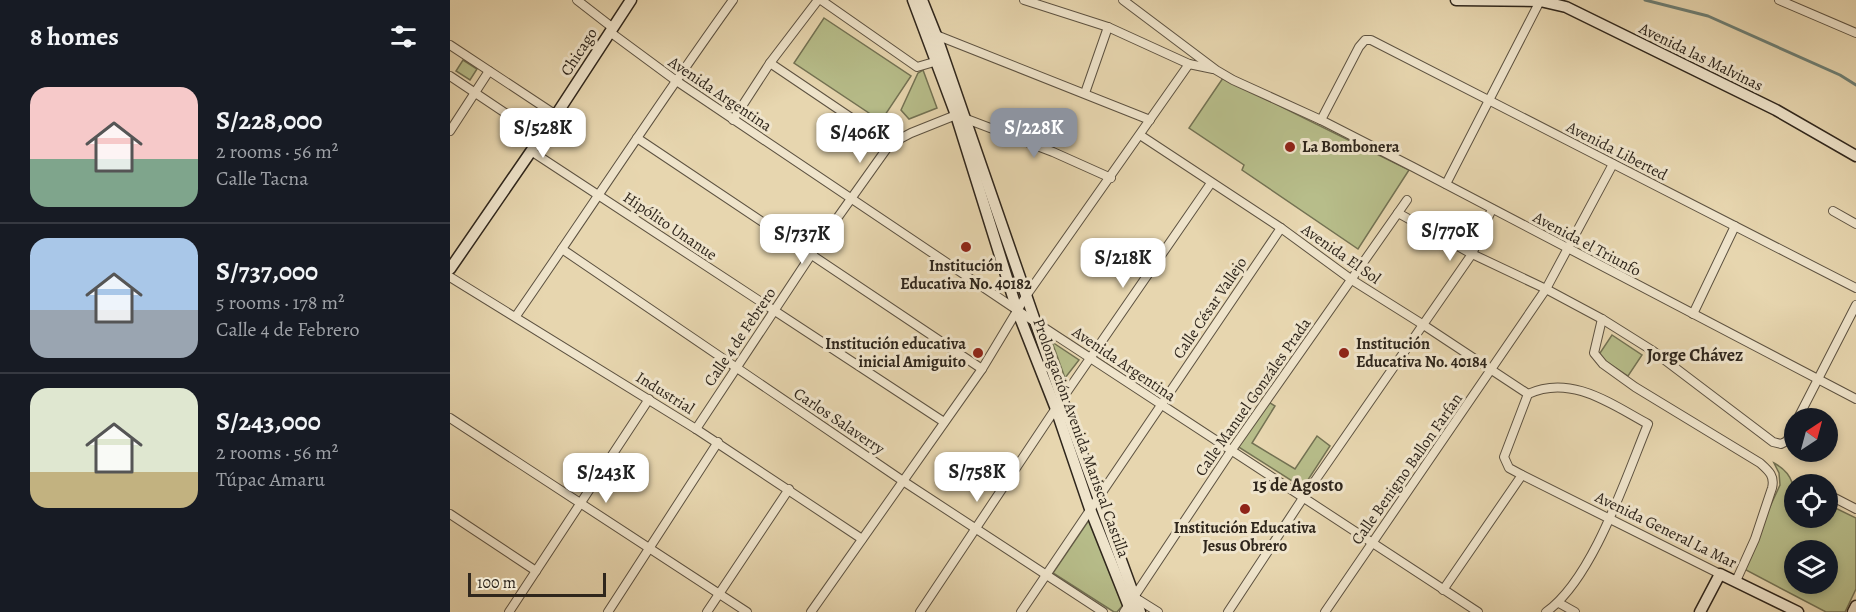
<!DOCTYPE html>
<meta charset="utf-8">
<style>
body{margin:0;font-family:Alegreya,serif;background:#242831;color:#f1f3f6;height:100vh;display:flex;flex-direction:column;font-size:22px;white-space:nowrap}
*{box-sizing:border-box;margin:0}
p{font-size:20px;color:#9ea1a6}
.icon{flex:none;width:33px;height:33px;fill:none;stroke:currentColor;stroke-width:2;stroke-linecap:round;stroke-linejoin:round}
.map{position:relative;flex:1;overflow:hidden}
.sheet{display:flex;flex-direction:column;background:#171b24;width:450px}
.sheet>*{flex:none}
.needle{width:39px;rotate:36deg}
.buttons{position:absolute;left:1334px;top:408px;display:grid;gap:12px}
.buttons a{display:grid;place-items:center;width:54px;height:54px;border-radius:50%;background:#171b24;box-shadow:0 3px 9px #0003;font-size:30px}
.scale{position:absolute;left:18px;bottom:15px;width:138px;box-sizing:border-box;padding-left:6px;border:3px solid #2f261c;border-top:0;font-size:16px;line-height:21px;white-space:nowrap;color:#2f261c;-webkit-text-stroke:4px #efe4cb;paint-order:stroke}
.price{position:absolute;translate:-50% -51px;padding:0 14px;border-radius:12px;background:#fff;color:#222;font-size:20px;line-height:39px;filter:drop-shadow(0 2px 3px #0008)}
.price::after{content:'';position:absolute;left:50%;top:36px;width:18px;height:14px;margin-left:-9px;background:inherit;clip-path:polygon(0 0,100% 0,50% 100%)}
.price.selected{background:#8c9099;color:#fff}
ul{padding:0;list-style:none}
li{display:flex;align-items:center;gap:18px;height:150px;padding:0 30px}
li+li{border-top:2px solid #363941}
li span{display:grid;place-items:center;flex:none;width:168px;height:120px;border-radius:18px;color:#555}
li>.icon{margin-inline-start:auto}
span .icon{width:72px;height:72px;fill:#fffc;stroke-width:1}
li b{font-size:26px}
h2{display:flex;justify-content:space-between;align-items:center;height:72px;padding:0 30px;font-size:26px}
main{display:flex;flex:1;min-height:0}
.map>svg:first-child{display:block}
.green{fill:#b7bd8a;stroke:#737253;stroke-width:1.5;fill-rule:evenodd}
.lines{fill:none;stroke-linecap:round;stroke-linejoin:round}
.stream{stroke:#6d7e74;stroke-width:3}
.street-casing{stroke:#5d5241;stroke-width:10}
.secondary-casing{stroke:#2f261c;stroke-width:13}
.street{stroke:#efe4cb;stroke-width:8}
.secondary{stroke:#efe4cb;stroke-width:10}
.poi-dot{fill:#8f2418;stroke:#efe4cb;stroke-width:2}
.labels{text-anchor:middle;dominant-baseline:central;stroke-width:6;stroke-linejoin:round;paint-order:stroke}
.street-label{font-size:16px;fill:#2f261c;stroke:#efe4cb}
.poi-label{font-size:16px;font-weight:bold;fill:#2f261c;stroke:#efe4cb;text-anchor:start}
.neighbourhood-label{font-size:18px;font-weight:bold;fill:#2f261c;stroke:#efe4cb}
</style>
<main>
<section class="sheet">
<h2>8 homes<svg class="icon" aria-label="filters" viewBox="0 0 24 24"><path d="M4 7h16M4 17h16"/><circle cx="9" cy="7" r="2"/><circle cx="15" cy="17" r="2"/></svg></h2>
<ul>
<li><span style="background:linear-gradient(#f6c9c9 60%,#7fa58c 0)"><svg class="icon" aria-label="home" viewBox="0 0 24 24"><path d="M3 11l9-7 9 7M6 9v11h12V9"/></svg></span><div><b>S/228,000</b><p>2 rooms · 56 m²</p><p>Calle Tacna</p></div></li>
<li><span style="background:linear-gradient(#a9c7e8 60%,#9aa5b1 0)"><svg class="icon" aria-label="home" viewBox="0 0 24 24"><path d="M3 11l9-7 9 7M6 9v11h12V9"/></svg></span><div><b>S/737,000</b><p>5 rooms · 178 m²</p><p>Calle 4 de Febrero</p></div></li>
<li><span style="background:linear-gradient(#dfe7d0 70%,#c2b280 0)"><svg class="icon" aria-label="home" viewBox="0 0 24 24"><path d="M3 11l9-7 9 7M6 9v11h12V9"/></svg></span><div><b>S/243,000</b><p>2 rooms · 56 m²</p><p>Túpac Amaru</p></div></li>
</ul>
</section>
<div class="map">
<svg width="1406" height="612" viewBox="0 0 1406 612">
<rect width="100%" height="100%" fill="#e7d6af"/>
<filter id="stains"><feTurbulence type="fractalNoise" baseFrequency=".00333" numOctaves="4"/><feColorMatrix values="0 0 0 0 .2 0 0 0 0 .09 0 0 0 0 .02 0 0 0 .5 -.17"/></filter>
<radialGradient id="worn" r=".72"><stop offset=".6" stop-color="#630" stop-opacity="0"/><stop offset="1" stop-color="#630" stop-opacity=".3"/></radialGradient>
<!-- green -->
<g class="green">
<path d="M374,18L461,76L431,121L344,63Z"/>
<path d="M13,60L27,69L20,80L6,71Z"/>
<path d="M473,70L487,108L459,119L451,110L468,73Z"/>
<path d="M773,78L959,170L908,249L792,170L794,165L739,128Z"/>
<path d="M1162,335L1192,355L1178,376L1148,356Z"/>
<path d="M602,342L629,360L615,378Z"/>
<path d="M817,401L825,406L802,443L845,469L867,436L880,446L854,486H850L787,446Z"/>
<path d="M1324,463C1348,476 1344,493 1344,518H1377V504L1406,518V589L1395,612H1376L1296,570L1293,565L1330,485L1329,473ZM1344,550H1377V584H1344Z"/>
<path d="M639,520L673,605L667,612H664L603,573Z"/>
</g>
<g class="lines">
<!-- stream -->
<path class="stream" d="M1195,0L1258,16L1390,75L1406,85"/>
<!-- street casing -->
<g class="street-casing">
<g id="street">
<path d="M127,0L163,28"/>
<path d="M371,0L467,67L491,60"/>
<path d="M574,0L658,27L739,64L763,69"/>
<path d="M673,0L766,70L783,80L871,120L963,167L1406,399"/>
<path d="M1329,0L1406,33"/>
<path d="M160,32L225,80L567,310L1028,612"/>
<path d="M486,35L700,120"/>
<path d="M0,45L106,115"/>
<path d="M320,63L440,144"/>
<path d="M0,76L91,137"/>
<path d="M635,93L658,27"/>
<path d="M283,120L320,63L368,0"/>
<path d="M871,120L909,47L915,40H921L1406,288"/>
<path d="M0,131L39,71"/>
<path d="M690,135L831,228L902,280L972,324L1078,394"/>
<path d="M187,138L532,369"/>
<path d="M81,151L494,422"/>
<path d="M996,184L1090,1"/>
<path d="M1383,211L1406,224"/>
<path d="M948,213L1022,254L1096,289L1152,319L1203,351L1323,442L1331,444L1337,441L1344,427"/>
<path d="M112,249L453,481L653,612"/>
<path d="M0,277L246,429L412,539"/>
<path d="M1243,314L1285,226"/>
<path d="M66,316C139,211 208,104 283,0"/>
<path d="M1152,319L1144,353L1153,364L1185,387L1310,463C1319,471 1325,476 1322,488L1305,539L1286,581"/>
<path d="M0,418L297,612"/>
<path d="M1348,418L1406,305"/>
<path d="M246,429L361,255L440,144L461,133L506,115L603,152L661,178"/>
<path d="M1377,494L1406,509"/>
<path d="M0,514L86,571"/>
<path d="M993,590L1072,475"/>
<path d="M684,597L708,612"/>
<path d="M1109,603L1125,612"/>
<path d="M59,612L199,399"/>
<path d="M158,612L268,442"/>
<path d="M257,612L339,489"/>
<path d="M361,612L532,369L576,296L739,64"/>
<path d="M470,612L612,399L761,183"/>
<path d="M571,612L831,228"/>
<path d="M674,612L781,451L957,200"/>
<path d="M778,612L853,498L1022,254L1042,209"/>
<path d="M875,612L1096,289L1163,164"/>
<path d="M1096,612C1143,579 1176,477 1198,424C1161,404 1121,374 1078,394L1054,457L1059,468L1072,475L1270,574"/>
</g>
</g>
<!-- secondary casing -->
<g class="secondary-casing">
<g id="secondary">
<path d="M463,0L506,115L567,310L606,409L640,509L681,612"/>
<path d="M472,0L486,35L612,399L690,612"/>
<path d="M1006,0L1090,1L1116,7L1326,110L1406,156"/>
<path d="M0,269L106,115L181,0"/>
<path d="M1250,612L1270,574L1348,612"/>
<path d="M1403,612L1406,606"/>
</g>
</g>
<!-- street -->
<use href="#street" class="street"/>
<!-- secondary -->
<use href="#secondary" class="secondary"/>
</g>
<!-- markers -->
<g class="poi-dot">
<circle cx="840" cy="147" r="6"/>
<circle cx="516" cy="247" r="6"/>
<circle cx="528" cy="353" r="6"/>
<circle cx="894" cy="353" r="6"/>
<circle cx="795" cy="509" r="6"/>
</g>
<g class="labels">
<!-- street labels -->
<g class="street-label">
<text transform="translate(129 52) rotate(-57)">Chicago</text>
<text transform="translate(1251 57) rotate(26)">Avenida las Malvinas</text>
<text transform="translate(270 94) rotate(34)">Avenida Argentina</text>
<text transform="translate(1167 151) rotate(27)">Avenida Liberted</text>
<text transform="translate(220 226) rotate(34)">Hipólito Unanue</text>
<text transform="translate(1137 244) rotate(28)">Avenida el Triunfo</text>
<text transform="translate(891 254) rotate(35)">Avenida El Sol</text>
<text transform="translate(760 308) rotate(-56)">Calle César Vallejo</text>
<text transform="translate(290 337) rotate(-56)">Calle 4 de Febrero</text>
<text transform="translate(674 364) rotate(34)">Avenida Argentina</text>
<text transform="translate(215 393) rotate(32)">Industrial</text>
<text transform="translate(803 397) rotate(-55)">Calle Manuel Gonzáles Prada</text>
<text transform="translate(389 421) rotate(34)">Carlos Salaverry</text>
<text transform="translate(631 438) rotate(70)">Prolongación Avenida Mariscal Castilla</text>
<text transform="translate(957 469) rotate(-55)">Calle Benigno Ballon Farfan</text>
<text transform="translate(1216 530) rotate(26)">Avenida General La Mar</text>
</g>
<!-- poi labels -->
<g class="poi-label">
<text x="852" y="147">La Bombonera</text>
<text x="516" y="266" text-anchor="middle">Institución<tspan x="516" dy="18">Educativa No. 40182</tspan></text>
<text x="516" y="344" text-anchor="end">Institución educativa<tspan x="516" dy="18">inicial Amiguito</tspan></text>
<text x="906" y="344">Institución<tspan x="906" dy="18">Educativa No. 40184</tspan></text>
<text x="795" y="528" text-anchor="middle">Institución Educativa<tspan x="795" dy="18">Jesus Obrero</tspan></text>
</g>
<!-- neighbourhood labels -->
<g class="neighbourhood-label">
<text x="1245" y="355">Jorge Chávez</text>
<text x="848" y="485">15 de Agosto</text>
</g>
</g>
<rect width="100%" height="100%" filter="url(#stains)"/>
<rect width="100%" height="100%" fill="url(#worn)"/>
</svg>
<div class="buttons">
<a><svg class="needle" viewBox="-14 -14 28 28"><path d="M0-13l5 13h-10z" fill="#e53935"/><path d="M0 13l5-13h-10z" fill="#9ea1a6"/></svg></a>
<a><svg class="icon" aria-label="locate" viewBox="0 0 24 24"><circle cx="12" cy="12" r="6"/><path d="M12 2v4M12 18v4M2 12h4M18 12h4"/></svg></a>
<a><svg class="icon" aria-label="layers" viewBox="0 0 24 24"><path d="M12 4l9 5-9 5-9-5zM3 14l9 5 9-5"/></svg></a>
</div>
<div class="scale">100 m</div>
<b class="price" style="left:93px;top:159px">S/528K</b>
<b class="price selected" style="left:584px;top:159px">S/228K</b>
<b class="price" style="left:410px;top:164px">S/406K</b>
<b class="price" style="left:1000px;top:262px">S/770K</b>
<b class="price" style="left:352px;top:265px">S/737K</b>
<b class="price" style="left:673px;top:289px">S/218K</b>
<b class="price" style="left:527px;top:503px">S/758K</b>
<b class="price" style="left:156px;top:504px">S/243K</b>
</div>
</main>
